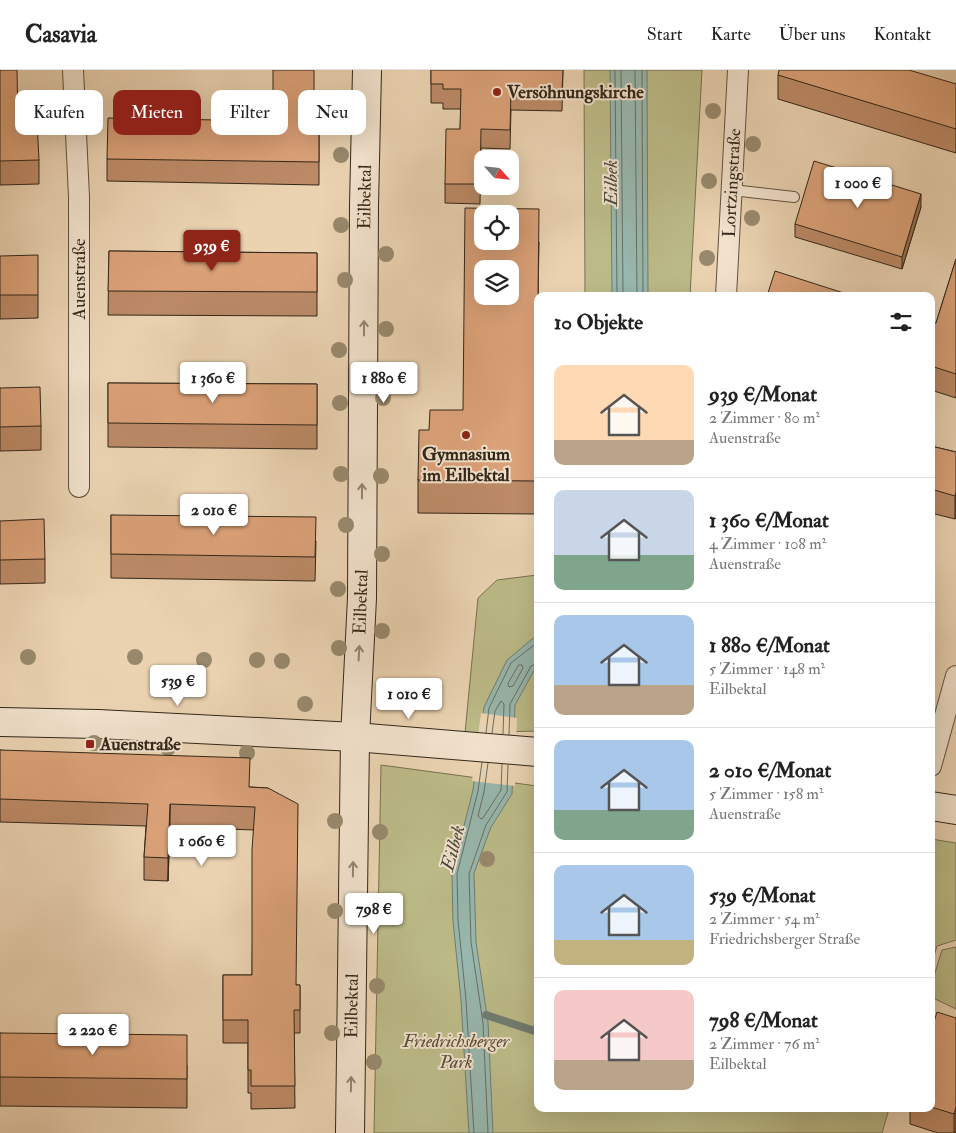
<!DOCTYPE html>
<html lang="de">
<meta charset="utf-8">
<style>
body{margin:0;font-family:"IM FELL Double Pica",serif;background:#f6f6f6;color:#222;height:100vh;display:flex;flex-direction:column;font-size:19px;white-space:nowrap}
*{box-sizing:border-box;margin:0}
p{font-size:16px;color:#767676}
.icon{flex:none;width:28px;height:28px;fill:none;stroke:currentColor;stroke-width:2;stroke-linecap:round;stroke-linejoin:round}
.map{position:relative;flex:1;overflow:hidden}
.side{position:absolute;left:534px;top:222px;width:401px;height:820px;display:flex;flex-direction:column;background:#fff;border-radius:10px;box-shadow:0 5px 20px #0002}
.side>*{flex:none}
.banner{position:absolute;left:15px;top:20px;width:444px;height:45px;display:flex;gap:10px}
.needle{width:32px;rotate:117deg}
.fabs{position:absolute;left:474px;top:80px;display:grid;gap:10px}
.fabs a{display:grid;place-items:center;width:45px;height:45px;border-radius:10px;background:#fff;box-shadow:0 5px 20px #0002;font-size:25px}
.price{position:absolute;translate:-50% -42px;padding:0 11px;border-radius:5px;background:#fff;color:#222;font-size:16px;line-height:32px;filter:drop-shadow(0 1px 2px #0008)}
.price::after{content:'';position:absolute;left:50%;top:30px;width:15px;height:11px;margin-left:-8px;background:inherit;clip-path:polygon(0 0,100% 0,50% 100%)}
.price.current{background:#8f2418;color:#fff}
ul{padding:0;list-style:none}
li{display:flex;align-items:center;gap:15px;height:125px;padding:0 20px}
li+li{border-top:1px solid #e0e0e0}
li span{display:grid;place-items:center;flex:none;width:140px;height:100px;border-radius:10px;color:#555}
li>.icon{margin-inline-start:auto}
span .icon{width:60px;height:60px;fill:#fffc;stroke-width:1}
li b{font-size:21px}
h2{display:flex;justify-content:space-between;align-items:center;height:60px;padding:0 20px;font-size:21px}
.tag{padding:0 18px;border-radius:10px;background:#fff;box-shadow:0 5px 20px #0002;font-size:18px;line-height:45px}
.tag.current{background:#8f2418;color:#fff}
header{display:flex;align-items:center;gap:30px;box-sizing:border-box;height:70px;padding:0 25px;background:#fff;border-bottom:1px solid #e0e0e0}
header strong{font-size:24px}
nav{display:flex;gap:28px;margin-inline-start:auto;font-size:18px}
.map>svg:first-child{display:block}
.green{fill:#bcbb88;stroke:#787150}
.water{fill:#98b7ae;stroke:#707d72}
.pier{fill:#ebd3b2}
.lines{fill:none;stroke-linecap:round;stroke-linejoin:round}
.shore{stroke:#666f64;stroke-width:1}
.stream{stroke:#707d72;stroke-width:8}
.lane-casing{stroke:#61523f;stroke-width:12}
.street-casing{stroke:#61523f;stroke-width:22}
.secondary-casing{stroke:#332719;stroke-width:30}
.lane{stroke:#f2e2cd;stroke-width:10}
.street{stroke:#f2e2cd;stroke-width:20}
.secondary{stroke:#f2e2cd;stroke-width:28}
.tree{fill:#98896d}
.wall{fill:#bc8a67;stroke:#332719}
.shaded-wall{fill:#997154;stroke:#332719}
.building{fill:#dba178;stroke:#332719;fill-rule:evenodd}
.oneway{stroke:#928473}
.poi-dot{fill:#8f2418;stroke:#f2e2cd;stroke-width:2}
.labels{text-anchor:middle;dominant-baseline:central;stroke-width:4;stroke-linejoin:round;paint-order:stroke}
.poi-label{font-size:18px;font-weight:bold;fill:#332719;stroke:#f2e2cd;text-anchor:start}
.street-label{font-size:18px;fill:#332719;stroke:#f2e2cd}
.park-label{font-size:18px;font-style:italic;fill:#554c35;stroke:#f2e2cd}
.water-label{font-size:19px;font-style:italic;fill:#4c4b3e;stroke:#f2e2cd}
</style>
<header>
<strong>Casavia</strong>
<nav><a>Start</a><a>Karte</a><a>Über uns</a><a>Kontakt</a></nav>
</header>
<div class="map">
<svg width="956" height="1063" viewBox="0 0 956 1063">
<rect width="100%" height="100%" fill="#ebd3b2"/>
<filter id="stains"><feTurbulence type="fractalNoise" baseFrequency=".004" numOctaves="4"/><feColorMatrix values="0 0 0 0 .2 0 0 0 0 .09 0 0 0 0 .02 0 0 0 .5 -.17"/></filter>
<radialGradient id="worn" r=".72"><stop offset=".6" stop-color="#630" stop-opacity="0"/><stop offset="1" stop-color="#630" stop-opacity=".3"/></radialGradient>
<!-- green -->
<g class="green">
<path d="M584,0H702L690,226H585Z"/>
<path d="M537,505V661L465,663L478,528L497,510Z"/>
<path d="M381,695L537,716L538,1039H889L882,1063H374Z"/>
<path d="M931,769L956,773V870L937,876L931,896Z"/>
<path d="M956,877V939L931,927V916L942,880Z"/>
</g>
<!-- water -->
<g class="water">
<path d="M610,0H647L648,226H612Z"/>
<path d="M537,565V595L515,635L512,724L491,757L474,803L476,872L488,952L493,1063H469L461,930L453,851L452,803L473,720L484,637L507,590Z"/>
</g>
<!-- pier -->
<path class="pier" d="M481,643L517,648L515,716L472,711Z"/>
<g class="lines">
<!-- shore -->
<g class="shore">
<path d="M615,0L617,226"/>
<path d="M621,0L623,226"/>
<path d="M635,0L637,226"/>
<path d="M642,0L643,226"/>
<path d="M519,595H522L523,598L513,616L509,617L508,614Z"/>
<path d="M486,663L489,638L511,593L538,572"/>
<path d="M492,663L495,641L501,631L504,634L503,664"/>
<path d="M509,665L510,634L531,596L538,593"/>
<path d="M488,693L484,722L478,746L481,749L483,748L501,720L502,694"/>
<path d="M474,1063L466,930L458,850L457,804L478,721L482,692"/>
<path d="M488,1063L483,953L471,872L469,804L486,755L507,722L508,695"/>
</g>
<!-- stream -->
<path class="stream" d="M486,945L538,962"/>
<!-- lane casing -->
<g class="lane-casing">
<path id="lane" d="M732,120L794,127"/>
</g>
<!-- street casing -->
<g class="street-casing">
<g id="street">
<path d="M73,0L79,127V417"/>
<path d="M726,226L738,0"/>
<path d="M931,696L956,606"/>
</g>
</g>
<!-- secondary casing -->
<g class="secondary-casing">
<g id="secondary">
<path d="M0,652L98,654L355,667L538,682"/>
<path d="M931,736L956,740"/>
<path d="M350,1063L355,667L362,528L364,136L367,0"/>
</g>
</g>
<!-- lane -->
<use href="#lane" class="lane"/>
<!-- street -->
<use href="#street" class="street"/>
<!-- secondary -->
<use href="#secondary" class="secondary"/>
</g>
<!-- trees -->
<g class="tree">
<circle cx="343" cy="28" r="8"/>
<circle cx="713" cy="41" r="8"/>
<circle cx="753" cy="74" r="8"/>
<circle cx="341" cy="85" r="8"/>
<circle cx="709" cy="111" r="8"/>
<circle cx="752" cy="148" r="8"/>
<circle cx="341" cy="155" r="8"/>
<circle cx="386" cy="184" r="8"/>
<circle cx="707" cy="188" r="8"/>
<circle cx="345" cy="210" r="8"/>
<circle cx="386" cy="259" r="8"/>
<circle cx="339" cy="280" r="8"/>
<circle cx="383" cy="328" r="8"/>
<circle cx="340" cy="333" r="8"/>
<circle cx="341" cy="404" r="8"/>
<circle cx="381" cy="406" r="8"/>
<circle cx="346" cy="455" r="8"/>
<circle cx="382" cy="484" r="8"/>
<circle cx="338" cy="519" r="8"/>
<circle cx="382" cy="561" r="8"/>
<circle cx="339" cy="578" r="8"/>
<circle cx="28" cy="587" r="8"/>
<circle cx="135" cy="587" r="8"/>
<circle cx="204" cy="590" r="8"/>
<circle cx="257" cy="590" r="8"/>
<circle cx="282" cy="591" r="8"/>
<circle cx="305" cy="634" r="8"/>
<circle cx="94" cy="673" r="8"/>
<circle cx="168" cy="678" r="8"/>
<circle cx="247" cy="683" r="8"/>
<circle cx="335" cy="751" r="8"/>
<circle cx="380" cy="762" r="8"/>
<circle cx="487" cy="789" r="8"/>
<circle cx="335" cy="841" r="8"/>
<circle cx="378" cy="841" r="8"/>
<circle cx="377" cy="916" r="8"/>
<circle cx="332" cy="963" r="8"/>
<circle cx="374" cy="992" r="8"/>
</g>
<!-- wall -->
<g class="wall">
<path d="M0,0L18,52L39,90V114L0,115Z"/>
<path d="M431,0H563L562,41L511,40L510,79L481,78L480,134L445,133V114L460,59L461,39H443V33H431Z"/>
<path d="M778,5L956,14V83L778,29Z"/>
<path d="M273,51L319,52V115L107,111V89Z"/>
<path d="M921,137L902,199L795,167V154Z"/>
<path d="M539,172L538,226V307L536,444L418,443V410L429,360L463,340Z"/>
<path d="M109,181L317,183V246L108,245Z"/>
<path d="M0,186L38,225V248L0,249Z"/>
<path d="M956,189V328L931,320V251L936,253Z"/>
<path d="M108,313L317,314V379L108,377Z"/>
<path d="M0,318L41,356V380L0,381Z"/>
<path d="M931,376L956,382V446L955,449L931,443Z"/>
<path d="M111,445L316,471L315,511L111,508Z"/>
<path d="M0,451L45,489V513L0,514Z"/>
<path d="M0,680L250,717L268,718L296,915H300V963H294L295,1038L251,1039V1023H248V973H223V905H252L254,760L170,757L168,811L144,810V787L146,756L0,752Z"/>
<path d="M956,948L955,1063H938L910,1054V1039H931V961Z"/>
<path d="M0,963L187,995V1038L0,1036Z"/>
</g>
<!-- shaded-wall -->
<g class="shaded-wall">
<path d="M921,124V137L902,199V187Z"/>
<path d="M538,274V307L536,444V411Z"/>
<path d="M956,422V446L955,449V426Z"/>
<path d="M170,734V757L168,811V788Z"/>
<path d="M956,1037V1061L955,1063H954V1044Z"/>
</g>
<!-- building -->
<g class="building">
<path d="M0,0H17L18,52H37L39,90L0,91Z"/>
<path d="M273,0H314V52H319V92L107,89L108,48L273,51Z"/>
<path d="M431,0H563L562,21L511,20L510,60L481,59L480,114H445L446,59H460L461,19H443V14H431Z"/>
<path d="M779,0H909L956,14V59L778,5Z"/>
<path d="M814,91L921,124L902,187L795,154Z"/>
<path d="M465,138L539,139L536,411L418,410L419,360H429L430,340H463ZM482,144H510V171H482ZM482,199H510V226H482Z"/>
<path d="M109,181L317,183V222L108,221Z"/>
<path d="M38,185V225H0V186Z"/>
<path d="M956,189V304L931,296V251L936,253Z"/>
<path d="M775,201L853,226H767Z"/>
<path d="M108,313L317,314V355L108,353Z"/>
<path d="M40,317L41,356L0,357V318Z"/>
<path d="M931,376L956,382V422L955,426L931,419Z"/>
<path d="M111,445L316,447L315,487L111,484Z"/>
<path d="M44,449L45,489L0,490V451Z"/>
<path d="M0,680L250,688L249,717L268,718L298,734L296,915H300V940H294L295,1016H251V1000H248V950H223V905H252V780L255,737L170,734L168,788L144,787L148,734L0,729Z"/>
<path d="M937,942L956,948V1037L954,1044L931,1037V961Z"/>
<path d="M0,963L187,965V1009L0,1007Z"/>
</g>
<!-- one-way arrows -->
<defs><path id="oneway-shaft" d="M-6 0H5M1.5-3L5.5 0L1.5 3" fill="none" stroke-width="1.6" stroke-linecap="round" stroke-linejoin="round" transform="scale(1.25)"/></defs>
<g class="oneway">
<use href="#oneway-shaft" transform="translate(364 258) rotate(-90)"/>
<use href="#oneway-shaft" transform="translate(362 421) rotate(-90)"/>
<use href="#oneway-shaft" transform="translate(359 583) rotate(-87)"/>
<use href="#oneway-shaft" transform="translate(353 799) rotate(-89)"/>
<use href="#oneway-shaft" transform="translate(351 1014) rotate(-89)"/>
</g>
<!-- markers -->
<g class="poi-dot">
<circle cx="497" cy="22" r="5"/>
<circle cx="466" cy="365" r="5"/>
<rect x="85" y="669" width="10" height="10" rx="2.5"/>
</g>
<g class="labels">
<!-- poi labels -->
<g class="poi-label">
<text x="507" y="22">Versöhnungskirche</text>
<text x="466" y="384" text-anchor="middle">Gymnasium<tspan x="466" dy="21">im Eilbektal</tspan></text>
<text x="100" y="674">Auenstraße</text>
</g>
<!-- street labels -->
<g class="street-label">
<text transform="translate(732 113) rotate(-87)">Lortzingstraße</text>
<text transform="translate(365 127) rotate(-89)">Eilbektal</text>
<text transform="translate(79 209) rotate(-90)">Auenstraße</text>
<text transform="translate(361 532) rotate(-88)">Eilbektal</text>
<text transform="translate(352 936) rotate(-89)">Eilbektal</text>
</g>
<!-- park labels -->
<g class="park-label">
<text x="456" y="971">Friedrichsberger<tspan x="456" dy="21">Park</tspan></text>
</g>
<!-- water labels -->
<g class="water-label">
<text transform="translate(611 113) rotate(-90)">Eilbek</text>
<text transform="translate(453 778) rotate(-75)">Eilbek</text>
</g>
</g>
<rect width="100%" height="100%" filter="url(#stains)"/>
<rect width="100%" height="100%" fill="url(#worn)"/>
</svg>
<div class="fabs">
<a><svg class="needle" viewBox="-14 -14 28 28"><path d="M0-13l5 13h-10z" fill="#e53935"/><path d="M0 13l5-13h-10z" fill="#767676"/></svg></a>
<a><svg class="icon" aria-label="locate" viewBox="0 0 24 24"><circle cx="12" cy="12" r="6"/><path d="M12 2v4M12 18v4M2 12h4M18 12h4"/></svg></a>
<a><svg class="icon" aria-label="layers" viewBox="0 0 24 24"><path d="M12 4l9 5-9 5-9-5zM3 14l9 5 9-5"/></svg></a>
</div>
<b class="price" style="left:858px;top:139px">1 000 €</b>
<b class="price current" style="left:212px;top:202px">939 €</b>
<b class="price" style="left:213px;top:334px">1 360 €</b>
<b class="price" style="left:384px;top:334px">1 880 €</b>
<b class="price" style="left:214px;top:466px">2 010 €</b>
<b class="price" style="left:178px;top:637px">539 €</b>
<b class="price" style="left:409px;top:650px">1 010 €</b>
<b class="price" style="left:202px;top:797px">1 060 €</b>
<b class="price" style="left:374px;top:865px">798 €</b>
<b class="price" style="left:93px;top:986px">2 220 €</b>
<div class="banner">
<a class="tag">Kaufen</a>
<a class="tag current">Mieten</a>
<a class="tag">Filter</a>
<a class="tag">Neu</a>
</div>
<section class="side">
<h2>10 Objekte<svg class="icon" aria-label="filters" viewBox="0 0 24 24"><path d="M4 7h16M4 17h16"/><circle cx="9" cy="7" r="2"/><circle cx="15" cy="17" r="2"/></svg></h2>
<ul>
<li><span style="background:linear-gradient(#ffd9b3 75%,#b9a48a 0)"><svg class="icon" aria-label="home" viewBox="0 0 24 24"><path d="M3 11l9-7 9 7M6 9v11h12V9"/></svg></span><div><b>939 €/Monat</b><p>2 Zimmer · 80 m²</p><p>Auenstraße</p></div></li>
<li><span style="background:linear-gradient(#c9d6e8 65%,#7fa58c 0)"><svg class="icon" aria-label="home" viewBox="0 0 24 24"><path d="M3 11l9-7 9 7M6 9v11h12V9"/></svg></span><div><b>1 360 €/Monat</b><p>4 Zimmer · 108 m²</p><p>Auenstraße</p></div></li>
<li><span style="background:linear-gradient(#a9c7e8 70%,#b9a48a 0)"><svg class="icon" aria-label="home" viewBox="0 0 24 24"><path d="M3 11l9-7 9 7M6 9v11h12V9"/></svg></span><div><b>1 880 €/Monat</b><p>5 Zimmer · 148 m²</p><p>Eilbektal</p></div></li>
<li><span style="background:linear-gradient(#a9c7e8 70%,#7fa58c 0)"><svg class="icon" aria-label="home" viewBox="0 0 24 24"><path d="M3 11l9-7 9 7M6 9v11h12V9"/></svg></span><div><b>2 010 €/Monat</b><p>5 Zimmer · 158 m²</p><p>Auenstraße</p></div></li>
<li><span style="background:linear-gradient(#a9c7e8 75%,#c2b280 0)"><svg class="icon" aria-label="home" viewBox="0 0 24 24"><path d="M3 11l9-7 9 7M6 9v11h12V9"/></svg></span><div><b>539 €/Monat</b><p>2 Zimmer · 54 m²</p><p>Friedrichsberger Straße</p></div></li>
<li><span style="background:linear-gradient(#f6c9c9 70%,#b9a48a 0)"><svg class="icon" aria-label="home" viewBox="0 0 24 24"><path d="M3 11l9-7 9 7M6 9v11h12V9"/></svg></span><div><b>798 €/Monat</b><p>2 Zimmer · 76 m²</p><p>Eilbektal</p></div></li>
</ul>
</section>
</div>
